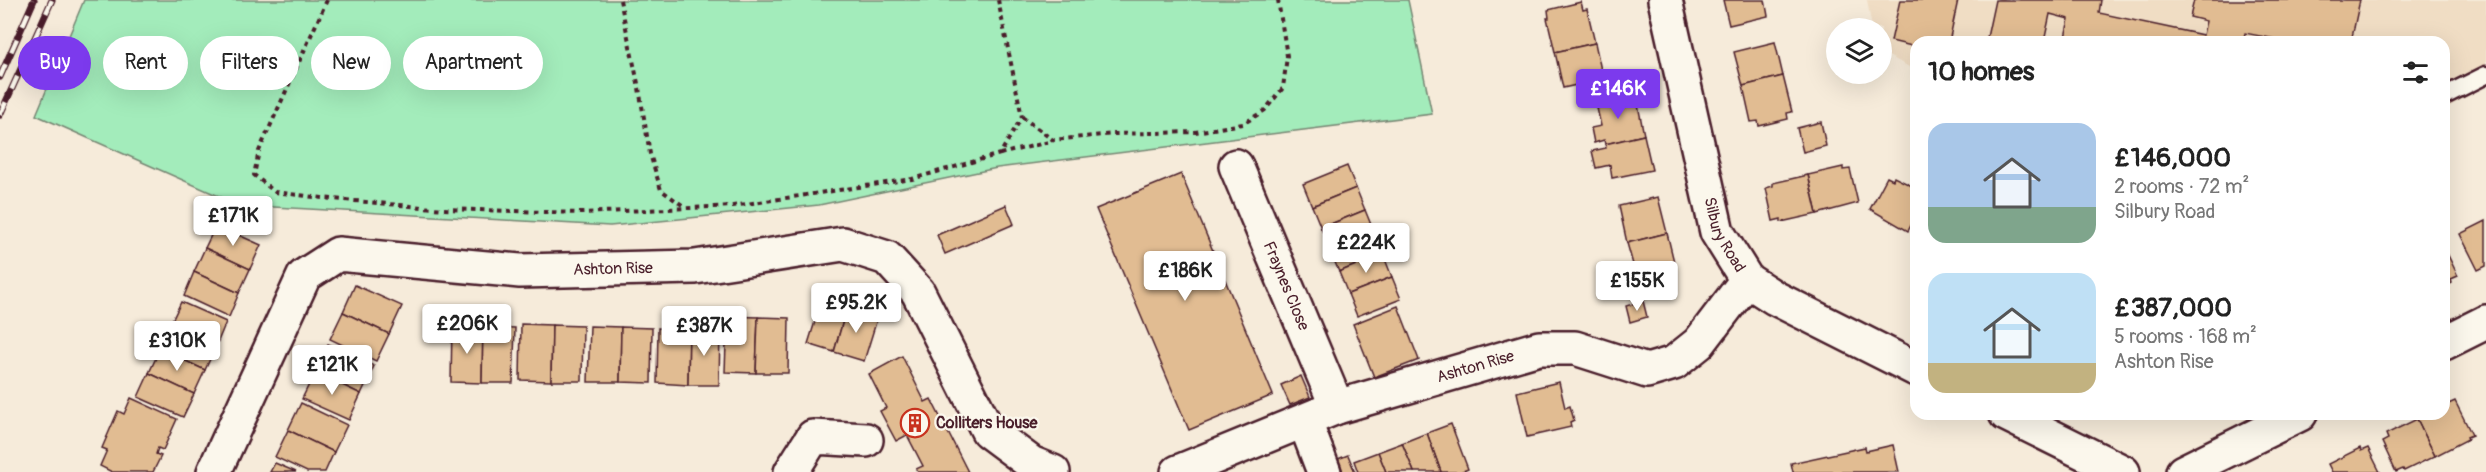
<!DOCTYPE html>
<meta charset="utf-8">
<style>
body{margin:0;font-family:Pangolin,sans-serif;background:#f6f6f6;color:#222;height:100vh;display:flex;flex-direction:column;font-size:22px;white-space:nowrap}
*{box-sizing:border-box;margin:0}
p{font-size:20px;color:#767676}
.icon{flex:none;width:33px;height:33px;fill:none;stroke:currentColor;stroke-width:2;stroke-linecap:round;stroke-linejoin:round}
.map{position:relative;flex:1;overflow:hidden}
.side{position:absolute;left:1910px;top:36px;width:540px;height:384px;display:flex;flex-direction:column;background:#fff;border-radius:18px;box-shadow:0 6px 24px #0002}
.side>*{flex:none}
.guide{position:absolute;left:18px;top:36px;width:570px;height:54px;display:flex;gap:12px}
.tools{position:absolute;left:1826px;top:18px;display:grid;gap:12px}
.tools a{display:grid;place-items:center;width:66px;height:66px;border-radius:50%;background:#fff;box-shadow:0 6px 24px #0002;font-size:30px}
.price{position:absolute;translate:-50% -51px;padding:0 14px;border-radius:6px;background:#fff;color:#222;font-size:20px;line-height:39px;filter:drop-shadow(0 2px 3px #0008)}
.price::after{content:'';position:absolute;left:50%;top:36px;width:18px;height:14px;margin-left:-9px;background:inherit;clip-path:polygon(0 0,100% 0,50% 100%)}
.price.on{background:#7c3aed;color:#fff}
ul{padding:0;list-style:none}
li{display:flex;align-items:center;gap:18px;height:150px;padding:0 18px}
li span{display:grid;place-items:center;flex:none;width:168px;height:120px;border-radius:18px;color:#555}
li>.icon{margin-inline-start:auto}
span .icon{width:72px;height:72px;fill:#fffc;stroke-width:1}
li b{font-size:26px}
h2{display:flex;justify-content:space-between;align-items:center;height:72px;padding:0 18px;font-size:26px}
.chip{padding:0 21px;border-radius:27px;background:#fff;box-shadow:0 6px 24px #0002;font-size:21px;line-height:54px}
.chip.on{background:#7c3aed;color:#fff}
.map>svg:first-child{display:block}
.built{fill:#f0ddc4}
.green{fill:#a3ecbb;stroke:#768673;stroke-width:1.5}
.building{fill:#e1bc92;stroke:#4a1f2b;stroke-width:1.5}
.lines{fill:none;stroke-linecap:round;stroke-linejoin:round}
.service-casing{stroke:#4a1f2b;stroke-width:21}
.minor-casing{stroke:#4a1f2b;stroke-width:38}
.path{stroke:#4a1f2b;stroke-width:4;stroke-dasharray:4.5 4.5;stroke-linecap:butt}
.service{stroke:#fbf7ec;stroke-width:16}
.minor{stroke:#fbf7ec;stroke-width:33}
.rail-casing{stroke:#4a1f2b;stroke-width:7}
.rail{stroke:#fbf7ec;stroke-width:4.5;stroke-dasharray:14;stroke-linecap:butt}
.labels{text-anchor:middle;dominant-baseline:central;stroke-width:4.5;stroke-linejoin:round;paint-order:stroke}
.street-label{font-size:16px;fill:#4a1f2b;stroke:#fbf7ec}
.poi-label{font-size:16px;font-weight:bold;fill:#4a1f2b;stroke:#fbf7ec;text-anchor:start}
</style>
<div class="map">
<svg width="2486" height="472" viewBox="0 0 2486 472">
<rect width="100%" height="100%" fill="#f6ebda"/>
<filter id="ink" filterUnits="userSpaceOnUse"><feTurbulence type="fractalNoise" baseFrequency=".0167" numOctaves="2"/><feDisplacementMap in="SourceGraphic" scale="12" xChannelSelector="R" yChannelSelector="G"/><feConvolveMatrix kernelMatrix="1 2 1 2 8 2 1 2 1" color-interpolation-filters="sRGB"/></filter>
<g filter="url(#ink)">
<!-- built -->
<path class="built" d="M1867,0H2486V86L2444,109V42H1916L1915,70L1881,52V28H1872Z"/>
<!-- green -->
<path class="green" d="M84,0H1408L1432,114L997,168L819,205L610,226L239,205L36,115Z"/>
<!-- building -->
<g class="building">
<path d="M1723,0H1765L1768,16L1729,25Z"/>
<path d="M1900,0H1958L1949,42H1916V47L1891,41Z"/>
<path d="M1995,0H2101L2099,13L2203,35L2206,21L2190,17L2194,0H2360L2351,42H2276V39L2245,33L2243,42H2064L2069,19L2050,14L2044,42H1986Z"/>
<path d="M1581,2L1583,10L1587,9L1595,43L1555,52L1547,18H1549L1548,10Z"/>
<path d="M1775,42L1783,76L1743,86L1734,52Z"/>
<path d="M1595,43L1603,79L1563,88L1555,52Z"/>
<path d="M1783,76L1792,112L1787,113L1788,119L1759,126L1758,121L1751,122L1743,86Z"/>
<path d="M1632,93L1634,100H1637L1644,135L1605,144L1604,140L1594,143L1591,128L1601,126L1597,108L1602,107L1601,99Z"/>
<path d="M1821,122L1826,146L1803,152L1797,128Z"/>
<path d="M1644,135L1652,170L1612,178L1610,165L1596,168L1592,151L1606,148L1605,144Z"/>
<path d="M1347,166L1356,188L1312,206L1303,184Z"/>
<path d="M1843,167V170L1850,169L1858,203L1817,214L1808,175Z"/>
<path d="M1181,174L1273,395L1189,430L1096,209Z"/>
<path d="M1808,175L1817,214L1781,222V219L1773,221L1766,188L1773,186V183Z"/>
<path d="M1887,177L1893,180L1894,177L1916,188V216L1908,231L1870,209Z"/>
<path d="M1356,188L1365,210L1321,228L1312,206Z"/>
<path d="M1658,197L1667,233L1627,243L1619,206Z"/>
<path d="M1006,205L1014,224L945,254L937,235Z"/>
<path d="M1365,210L1374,232L1330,250L1321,228Z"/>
<path d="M2486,221V266L2478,270L2460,234Z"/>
<path d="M216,225L261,245L250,269L205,248Z"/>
<path d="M1374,232L1383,254L1339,272L1330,250Z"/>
<path d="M1667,233L1675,266L1671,268L1673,279L1639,286L1627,243Z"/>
<path d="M2444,247L2458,276L2451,279L2452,283L2444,287Z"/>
<path d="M205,248L250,269L239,293L194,272Z"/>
<path d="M1383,254L1392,277L1348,294L1339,272Z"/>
<path d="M194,272L239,293L229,317L184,296Z"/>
<path d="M1392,277L1401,299L1357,316L1348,294Z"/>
<path d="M355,285L402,306L389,334L343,312Z"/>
<path d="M822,299L847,307L834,352L808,344Z"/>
<path d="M1643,301L1647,317L1630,322L1626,306Z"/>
<path d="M181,302L226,322L216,346L170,325Z"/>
<path d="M1398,306L1419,360L1374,377L1353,324Z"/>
<path d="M847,307L878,316L864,361L834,352Z"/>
<path d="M343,312L389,334L376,361L330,339Z"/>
<path d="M727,316L758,317L756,373L725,372Z"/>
<path d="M758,317L789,318L788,373H756Z"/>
<path d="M521,324L552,325L551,381L520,380Z"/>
<path d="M170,325L216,346L205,370L160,349Z"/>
<path d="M552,325L583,326L582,381H551Z"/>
<path d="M452,326L483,327L482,383L451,382Z"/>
<path d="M590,326L621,327L620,382H588Z"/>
<path d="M483,327L515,328L513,383H482Z"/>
<path d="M621,327L652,328L651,383L620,382Z"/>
<path d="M658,328L689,329L688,385L657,383Z"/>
<path d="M689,329L720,330L719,385H688Z"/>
<path d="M328,344L374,366L361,394L315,372Z"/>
<path d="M160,349L205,370L194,394L149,373Z"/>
<path d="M902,356L925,402L931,399L968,472H918L916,469L923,466L907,435L896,441L880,411L886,408L869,374Z"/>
<path d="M315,372L361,394L349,420L302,399Z"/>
<path d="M149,373L194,394L183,417L138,397Z"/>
<path d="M1301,376L1310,397L1290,405L1281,385Z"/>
<path d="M1559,382L1565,408L1570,406L1574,420L1570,422L1571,427L1527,437L1517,392Z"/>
<path d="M131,398L177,419L163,450L158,448L156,454L161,456L153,472H112L100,466L107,450L102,448L118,411L124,414Z"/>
<path d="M2455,401L2472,435L2467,437L2468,439L2435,456L2417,419L2427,414H2444V406Z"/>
<path d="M301,403L347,425L334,452L288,430Z"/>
<path d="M2417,419L2435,456L2404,471L2403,469L2396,472L2382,442L2388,439L2386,434Z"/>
<path d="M1451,424L1468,469L1460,472H1441L1427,433Z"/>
<path d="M288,430L334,452L325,472H307L275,457Z"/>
<path d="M1427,433L1441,472H1414L1402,443Z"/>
<path d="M1402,443L1414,472H1386L1378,452Z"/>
<path d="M1893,445L1899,472H1793L1791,463L1865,447L1866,451Z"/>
<path d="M2360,448L2361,451L2368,448L2380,472H2332L2328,464Z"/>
<path d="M1378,452L1386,472H1358L1354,461Z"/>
<path d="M1348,455L1355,472H1343L1338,459Z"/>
<path d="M275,463L296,472H270Z"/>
</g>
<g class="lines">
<!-- service casing -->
<g class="service-casing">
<path id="service" d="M2444,96L2486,75"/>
</g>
<!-- minor casing -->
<g class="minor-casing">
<g id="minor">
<path id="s1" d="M1665,0L1717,232L1747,280L1775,298L1916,369"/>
<path id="s2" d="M1236,166L1337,407"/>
<path d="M2444,343L2486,322"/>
<path d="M2006,414L2123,472"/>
<path d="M1305,422L1324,472"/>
<path id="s3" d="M214,472L304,276L338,254L520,271L695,267L843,244L887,258L918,292L988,431L1031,463L1053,472"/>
<path d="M791,472L813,437L866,440"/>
<path id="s4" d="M1178,472L1337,407L1539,348H1575L1647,371L1674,363L1699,343L1747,280"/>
<path d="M2183,472L2300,414"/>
</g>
</g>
<!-- path -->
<g class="path">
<path d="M327,0L259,151L254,175L275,192L322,198L444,209L581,213L733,206L912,179L1000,154L1022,117L998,0"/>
<path d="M620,0L639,88L650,154L661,190L685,207"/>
<path d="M1022,117L1053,140L1113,134L1195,132L1243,124L1265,110L1283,88L1287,56L1278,0"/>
<path d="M1000,154L1053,141"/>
</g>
<!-- service -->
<use href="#service" class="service"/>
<!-- minor -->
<use href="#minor" class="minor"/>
<!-- rail casing -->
<g class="rail-casing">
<g id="rail">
<path d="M0,77L34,0"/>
<path d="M0,115L52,0"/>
</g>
</g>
<!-- rail -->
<use href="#rail" class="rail"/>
</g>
</g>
<!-- icons -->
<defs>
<g id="building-ring" transform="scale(1.5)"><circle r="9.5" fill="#fbf7ec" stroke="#c8321e" stroke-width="1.5"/><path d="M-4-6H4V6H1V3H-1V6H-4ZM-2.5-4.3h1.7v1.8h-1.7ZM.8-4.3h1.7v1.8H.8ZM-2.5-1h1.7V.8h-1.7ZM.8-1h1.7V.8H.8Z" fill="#c8321e"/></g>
</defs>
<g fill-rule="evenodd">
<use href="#building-ring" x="915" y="423"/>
</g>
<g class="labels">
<!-- street labels -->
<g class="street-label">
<text stroke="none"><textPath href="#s1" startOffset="243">Silbury Road</textPath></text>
<text stroke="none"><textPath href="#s3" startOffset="532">Ashton Rise</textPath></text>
<text stroke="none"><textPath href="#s2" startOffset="130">Fraynes Close</textPath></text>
<text stroke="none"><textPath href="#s4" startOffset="316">Ashton Rise</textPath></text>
</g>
<!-- poi labels -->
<g class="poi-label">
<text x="936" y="423">Colliters House</text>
</g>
</g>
</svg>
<div class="tools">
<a><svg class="icon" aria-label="layers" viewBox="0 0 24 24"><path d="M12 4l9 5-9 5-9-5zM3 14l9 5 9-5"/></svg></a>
</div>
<b class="price on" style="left:1618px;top:120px">£146K</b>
<b class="price" style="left:233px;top:247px">£171K</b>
<b class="price" style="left:1366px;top:274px">£224K</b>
<b class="price" style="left:1185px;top:302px">£186K</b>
<b class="price" style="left:1637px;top:312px">£155K</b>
<b class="price" style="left:856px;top:334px">£95.2K</b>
<b class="price" style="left:467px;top:355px">£206K</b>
<b class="price" style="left:704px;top:357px">£387K</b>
<b class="price" style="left:177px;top:372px">£310K</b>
<b class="price" style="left:332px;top:396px">£121K</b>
<div class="guide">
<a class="chip on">Buy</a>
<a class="chip">Rent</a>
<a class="chip">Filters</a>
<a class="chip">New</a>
<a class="chip">Apartment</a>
</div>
<section class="side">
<h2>10 homes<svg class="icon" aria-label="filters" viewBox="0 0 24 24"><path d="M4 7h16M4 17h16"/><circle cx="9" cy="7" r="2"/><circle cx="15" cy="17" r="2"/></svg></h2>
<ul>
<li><span style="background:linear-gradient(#a9c7e8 70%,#7fa58c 0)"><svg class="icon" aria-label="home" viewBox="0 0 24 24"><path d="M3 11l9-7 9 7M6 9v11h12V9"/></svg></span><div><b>£146,000</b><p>2 rooms · 72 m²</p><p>Silbury Road</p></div></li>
<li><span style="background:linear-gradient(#bfe0f5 75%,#c2b280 0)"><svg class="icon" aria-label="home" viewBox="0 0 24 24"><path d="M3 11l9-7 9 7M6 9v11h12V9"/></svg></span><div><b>£387,000</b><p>5 rooms · 168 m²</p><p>Ashton Rise</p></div></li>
</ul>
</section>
</div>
